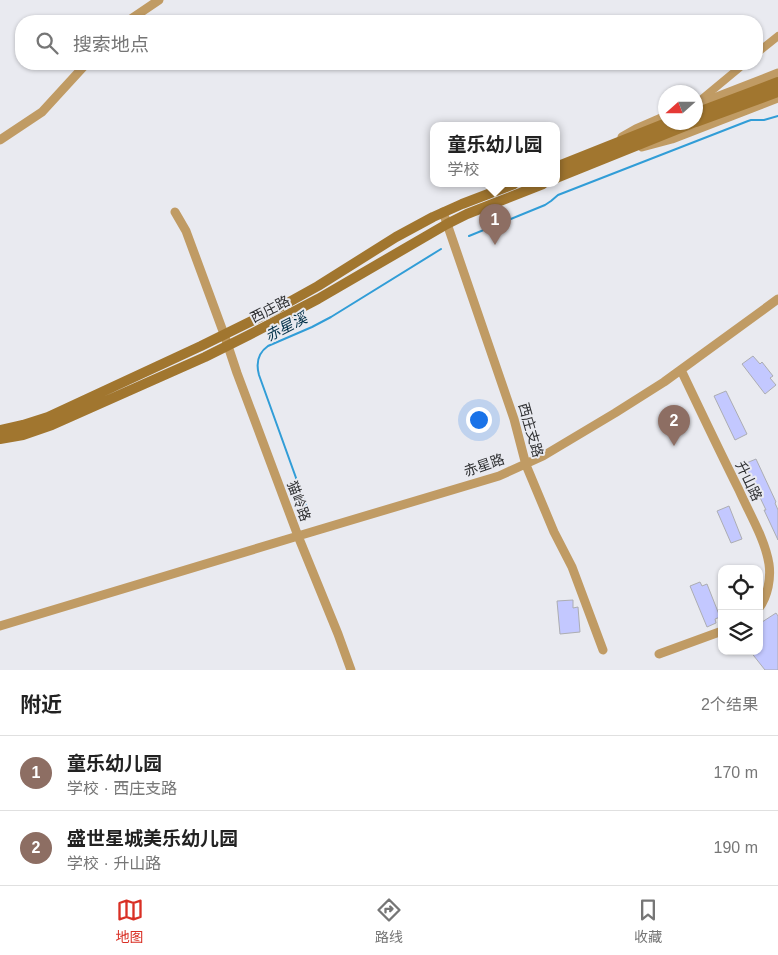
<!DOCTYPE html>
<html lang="zh">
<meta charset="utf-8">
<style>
:root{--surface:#fff;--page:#f6f6f6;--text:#222;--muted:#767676;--line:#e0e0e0;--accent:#d93025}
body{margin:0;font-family:Helvetica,"Noto Sans SC",sans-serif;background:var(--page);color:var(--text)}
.controls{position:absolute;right:15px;bottom:15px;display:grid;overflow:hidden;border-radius:10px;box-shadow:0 1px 4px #0004}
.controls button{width:45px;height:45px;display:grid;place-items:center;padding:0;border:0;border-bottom:1px solid var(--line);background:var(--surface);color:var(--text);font:25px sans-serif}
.compass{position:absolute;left:658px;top:85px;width:45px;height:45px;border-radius:50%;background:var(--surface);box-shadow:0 1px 4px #0004;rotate:249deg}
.you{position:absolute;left:478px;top:419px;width:18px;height:18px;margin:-12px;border:4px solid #fff;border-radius:50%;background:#1a73e8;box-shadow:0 0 0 8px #1a73e833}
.badge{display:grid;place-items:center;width:32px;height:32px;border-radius:50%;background:var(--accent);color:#fff;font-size:16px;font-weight:700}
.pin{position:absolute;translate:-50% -41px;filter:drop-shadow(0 1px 2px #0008)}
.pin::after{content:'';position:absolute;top:26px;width:18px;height:15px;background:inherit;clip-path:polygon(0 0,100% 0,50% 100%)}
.popup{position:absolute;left:430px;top:122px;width:130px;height:65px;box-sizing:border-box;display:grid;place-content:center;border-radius:10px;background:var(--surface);filter:drop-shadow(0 1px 4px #0005);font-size:16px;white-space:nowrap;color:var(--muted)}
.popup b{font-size:19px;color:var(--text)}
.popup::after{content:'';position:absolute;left:50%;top:100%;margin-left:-10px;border:10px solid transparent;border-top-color:var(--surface)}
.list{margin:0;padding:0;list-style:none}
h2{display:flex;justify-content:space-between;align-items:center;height:65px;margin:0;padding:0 20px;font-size:21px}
h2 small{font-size:16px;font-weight:400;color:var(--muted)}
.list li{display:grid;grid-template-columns:32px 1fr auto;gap:15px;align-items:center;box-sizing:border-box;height:75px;padding:0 20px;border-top:1px solid var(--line)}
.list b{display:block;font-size:19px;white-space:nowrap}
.list p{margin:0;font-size:16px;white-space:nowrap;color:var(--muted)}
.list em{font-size:16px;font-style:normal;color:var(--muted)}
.icon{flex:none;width:28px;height:28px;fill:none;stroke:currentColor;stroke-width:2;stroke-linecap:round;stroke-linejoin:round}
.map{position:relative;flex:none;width:778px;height:670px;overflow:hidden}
.search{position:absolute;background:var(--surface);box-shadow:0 1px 4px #0004;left:15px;right:15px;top:15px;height:55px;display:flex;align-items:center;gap:12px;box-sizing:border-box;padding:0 18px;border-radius:20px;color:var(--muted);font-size:19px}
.sheet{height:215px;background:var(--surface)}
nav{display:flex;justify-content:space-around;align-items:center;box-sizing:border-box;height:70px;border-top:1px solid var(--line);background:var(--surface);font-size:14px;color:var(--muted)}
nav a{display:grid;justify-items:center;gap:2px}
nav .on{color:var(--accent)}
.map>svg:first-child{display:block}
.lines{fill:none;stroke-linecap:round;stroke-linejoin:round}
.stream{stroke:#319dd7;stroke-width:2}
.building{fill:#c3c8ff;stroke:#acadb2}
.minor{stroke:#c09b64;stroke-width:8}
.tertiary{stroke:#c09b64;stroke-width:9}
.secondary{stroke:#a1762f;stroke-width:10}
.labels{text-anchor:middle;stroke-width:4;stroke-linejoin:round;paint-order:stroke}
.street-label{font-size:14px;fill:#303133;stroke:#e9eaf0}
.water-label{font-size:15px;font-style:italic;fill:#05334b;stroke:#e9eaf0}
</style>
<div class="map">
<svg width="778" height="670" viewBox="0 0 778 670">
<rect width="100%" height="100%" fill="#e9eaf0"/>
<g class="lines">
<path class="stream" d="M469,236L545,205L551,201L558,195L748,121L751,120H764L778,116
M309,514L259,375C256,364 258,353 268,346L312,327L331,317L441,249"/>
</g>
<path class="building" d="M753,356L760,364L762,362L773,376L770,378L776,385L765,394L742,364Z
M726,391L747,434L735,440L714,396Z
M756,459L776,502L775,503L778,510V540L764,510H766L744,464Z
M729,506L742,539L731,543L717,511Z
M700,582L702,586L707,584L720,617L715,619L716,623L707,627L690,586Z
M573,600V608L578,607L580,632L560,634L557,601Z
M776,613L778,616V670H765L750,651H759V624Z"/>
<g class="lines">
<path class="minor" d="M757,53L778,36
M697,103L744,64"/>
<path class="tertiary" d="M128,21L159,0
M696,105L778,73
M622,137L636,129L666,116
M0,140L42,112L86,64
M642,147L672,139L778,98
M443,212L514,419L526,465L554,532L572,567L603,650
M681,370C700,410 719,450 739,490C749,513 765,539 769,564C771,578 768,596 759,608
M0,626L298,536L237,373L224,334L186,231L175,212
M659,654L722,631
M351,670L338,634L298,536L499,476L543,456L615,413L664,382L778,299"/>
<path class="secondary" d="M696,113L778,82
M696,122L778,92
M556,167L669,122
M556,178L695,122
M0,430L23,425L48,417L201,346L282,306L318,286L396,237L433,217L462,204L514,184
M0,439L23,435L52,425L205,357L249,335L318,299L447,224L467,214L543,184"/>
</g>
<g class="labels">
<g class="street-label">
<text transform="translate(270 309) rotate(-27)" y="5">西庄路</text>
<text transform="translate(531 430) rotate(74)" y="5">西庄支路</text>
<text transform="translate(484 465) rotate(-19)" y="5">赤星路</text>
<text transform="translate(749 481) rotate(64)" y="5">升山路</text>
<text transform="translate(299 501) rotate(70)" y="5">猫岭路</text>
</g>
<g class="water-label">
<text transform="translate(286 327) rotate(-27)" y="5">赤星溪</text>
</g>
</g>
</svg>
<div class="controls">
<button><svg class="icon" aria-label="locate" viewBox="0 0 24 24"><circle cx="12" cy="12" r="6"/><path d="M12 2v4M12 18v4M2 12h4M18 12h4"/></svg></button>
<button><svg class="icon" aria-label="layers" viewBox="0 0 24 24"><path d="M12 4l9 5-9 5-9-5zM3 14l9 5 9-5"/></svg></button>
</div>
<svg class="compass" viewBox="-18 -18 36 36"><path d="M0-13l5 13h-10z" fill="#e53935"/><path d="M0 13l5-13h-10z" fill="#767676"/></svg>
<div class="you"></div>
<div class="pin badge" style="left:495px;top:245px;background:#8d6e63">1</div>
<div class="popup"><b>童乐幼儿园</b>学校</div>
<div class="pin badge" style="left:674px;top:446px;background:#8d6e63">2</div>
<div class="search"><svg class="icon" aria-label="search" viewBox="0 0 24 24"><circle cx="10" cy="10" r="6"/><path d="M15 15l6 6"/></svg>搜索地点</div>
</div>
<section class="sheet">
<h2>附近<small>2个结果</small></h2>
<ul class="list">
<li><span class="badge" style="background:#8d6e63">1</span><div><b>童乐幼儿园</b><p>学校 · 西庄支路</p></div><em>170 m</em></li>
<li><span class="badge" style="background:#8d6e63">2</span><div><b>盛世星城美乐幼儿园</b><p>学校 · 升山路</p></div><em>190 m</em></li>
</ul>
</section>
<nav>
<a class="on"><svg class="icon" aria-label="map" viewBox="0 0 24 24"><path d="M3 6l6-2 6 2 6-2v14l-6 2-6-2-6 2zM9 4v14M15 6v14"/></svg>地图</a>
<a><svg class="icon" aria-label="directions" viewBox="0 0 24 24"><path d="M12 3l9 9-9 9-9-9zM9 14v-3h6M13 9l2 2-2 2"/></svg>路线</a>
<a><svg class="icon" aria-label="saved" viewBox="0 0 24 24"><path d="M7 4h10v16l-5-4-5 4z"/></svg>收藏</a>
</nav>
